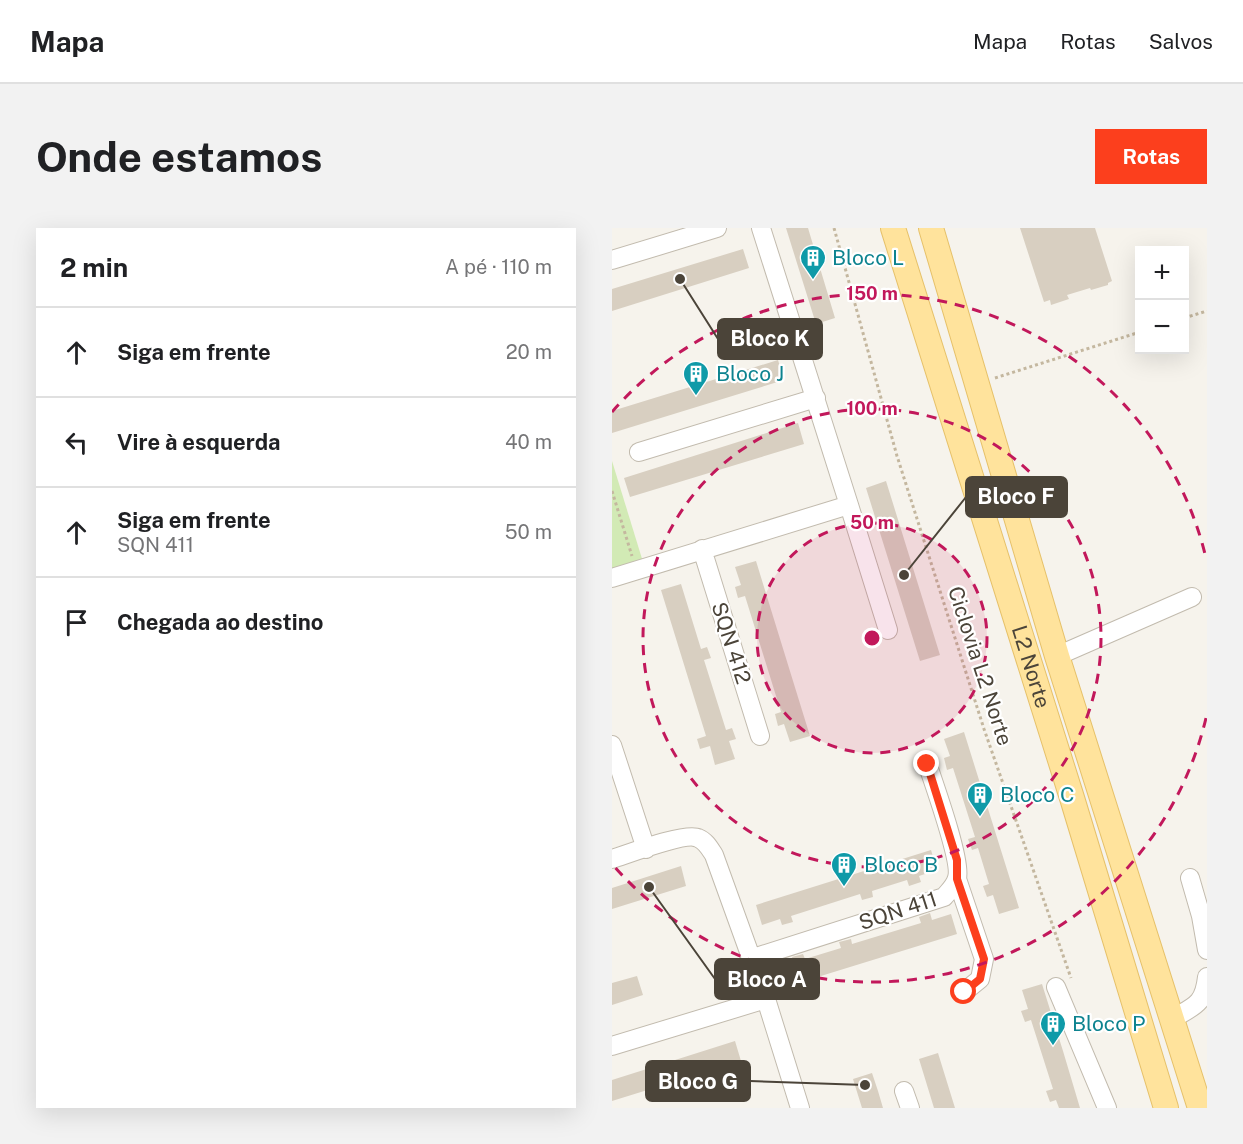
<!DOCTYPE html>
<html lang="pt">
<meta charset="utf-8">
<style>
:root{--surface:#fff;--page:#f2f2f2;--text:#202124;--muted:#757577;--line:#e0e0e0;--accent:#fc3f1d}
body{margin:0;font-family:"Public Sans",sans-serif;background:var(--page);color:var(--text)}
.controls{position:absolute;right:18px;top:18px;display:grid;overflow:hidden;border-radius:0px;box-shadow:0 6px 24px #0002}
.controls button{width:54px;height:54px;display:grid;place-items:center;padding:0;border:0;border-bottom:2px solid var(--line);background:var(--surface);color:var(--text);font:30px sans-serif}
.stop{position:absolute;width:18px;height:18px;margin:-14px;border:4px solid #fc3f1d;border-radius:50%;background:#fff}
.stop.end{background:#fc3f1d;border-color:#fff;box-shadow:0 2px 6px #0008}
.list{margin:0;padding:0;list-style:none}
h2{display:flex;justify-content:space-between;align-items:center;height:78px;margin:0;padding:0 24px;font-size:26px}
h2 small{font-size:20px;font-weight:400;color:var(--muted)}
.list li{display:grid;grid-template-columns:39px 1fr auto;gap:18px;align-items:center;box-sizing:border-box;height:90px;padding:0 24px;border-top:2px solid var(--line)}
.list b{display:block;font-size:22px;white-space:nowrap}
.list p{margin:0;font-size:20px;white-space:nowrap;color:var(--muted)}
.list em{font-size:20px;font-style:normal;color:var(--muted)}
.icon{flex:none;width:33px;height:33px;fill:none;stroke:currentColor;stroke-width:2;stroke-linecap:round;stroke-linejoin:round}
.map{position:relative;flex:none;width:595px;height:880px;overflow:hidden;border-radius:0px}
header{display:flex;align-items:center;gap:36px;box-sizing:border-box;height:84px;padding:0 30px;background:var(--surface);border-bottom:2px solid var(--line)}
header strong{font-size:28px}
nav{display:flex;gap:33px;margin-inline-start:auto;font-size:21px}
.intro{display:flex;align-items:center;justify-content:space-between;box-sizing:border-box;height:144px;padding:0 36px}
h1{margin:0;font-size:42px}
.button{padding:15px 27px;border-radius:0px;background:var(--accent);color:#fff;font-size:21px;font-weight:700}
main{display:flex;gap:36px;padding:0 36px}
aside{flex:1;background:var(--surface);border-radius:0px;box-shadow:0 6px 24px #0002}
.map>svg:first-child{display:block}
.green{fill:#d2eab5}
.building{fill:#d8cfc1}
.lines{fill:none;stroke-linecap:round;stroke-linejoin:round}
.minor-casing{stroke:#c2bbae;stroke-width:20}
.major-casing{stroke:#e6c16a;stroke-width:26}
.path{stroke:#c4b79f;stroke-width:3;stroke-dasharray:3 3;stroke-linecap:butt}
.minor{stroke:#fff;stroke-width:18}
.major{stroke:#ffe39c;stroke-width:24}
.route{stroke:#fc3f1d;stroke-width:8}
.ring{fill:none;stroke:#c2185b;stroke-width:3;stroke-dasharray:10 8}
.labels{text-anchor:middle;stroke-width:4.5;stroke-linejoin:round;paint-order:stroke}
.culture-label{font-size:21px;fill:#0d838f;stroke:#fff;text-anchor:start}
.street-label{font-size:21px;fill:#4b4439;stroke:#fff}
.centre{fill:#c2185b;stroke:#fff;stroke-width:3}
.ring-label{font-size:18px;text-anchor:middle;font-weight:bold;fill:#c2185b;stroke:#fff;stroke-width:4.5;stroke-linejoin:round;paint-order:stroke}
.leader{fill:none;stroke:#4b4439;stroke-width:2}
.callout-dot{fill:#4b4439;stroke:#fff;stroke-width:2}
.callout{fill:#4b4439;stroke:#4b4439;stroke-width:2}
.callout-label{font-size:22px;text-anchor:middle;font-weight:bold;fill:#fff}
</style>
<header>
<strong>Mapa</strong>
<nav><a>Mapa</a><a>Rotas</a><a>Salvos</a></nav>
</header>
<div class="intro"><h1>Onde estamos</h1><a class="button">Rotas</a></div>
<main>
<aside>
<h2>2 min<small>A pé · 110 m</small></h2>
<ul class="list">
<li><svg class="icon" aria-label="ahead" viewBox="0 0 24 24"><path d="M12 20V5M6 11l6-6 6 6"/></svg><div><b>Siga em frente</b></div><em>20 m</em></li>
<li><svg class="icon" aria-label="left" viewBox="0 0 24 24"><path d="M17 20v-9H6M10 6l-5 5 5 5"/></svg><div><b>Vire à esquerda</b></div><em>40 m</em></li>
<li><svg class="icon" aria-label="ahead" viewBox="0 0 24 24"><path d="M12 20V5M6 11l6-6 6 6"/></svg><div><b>Siga em frente</b><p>SQN 411</p></div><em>50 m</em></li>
<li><svg class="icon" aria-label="arrive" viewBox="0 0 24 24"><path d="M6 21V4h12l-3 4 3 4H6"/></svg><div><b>Chegada ao destino</b></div></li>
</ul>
</aside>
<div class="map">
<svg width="595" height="880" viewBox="0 0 595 880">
<rect width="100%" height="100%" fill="#f6f3ec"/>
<path class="green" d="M0,233L31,334L0,344Z"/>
<path class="building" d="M174,0H196L223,90L204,96Z
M408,0H483L500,53L496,55V57L479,62L478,60L455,67L457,71L439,77L438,72L432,74Z
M131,21L137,40L0,83V61Z
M166,132L172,152L0,205V183Z
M186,195L192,216L18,269L12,250Z
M274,253L328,427L308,433L254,260Z
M144,333L198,508L178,514L172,496L166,498L163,486L169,484L133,368L126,370L123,359L129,357L123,339Z
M69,356L89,421L95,419L99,430L92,432L114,502L120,500L124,511L117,513L123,531L103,537L98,518L88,521L85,511L94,508L49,362Z
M352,504L407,680L387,686L381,667L375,669L371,658L377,656L366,620L360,622L356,611L363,609L341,540L335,542L332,530L338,528L332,511Z
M319,622L325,642L307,648L309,654L297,658L295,652L260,663L261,669L250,672L248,666L179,688L181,694L170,697L168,691L150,697L144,677Z
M69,638L74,658L0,681V660Z
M318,685L320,692L339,686L345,706L170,760L163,740L182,735L180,729L191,726L193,731L229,720L227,714L239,711L240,716L309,695L307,689Z
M25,748L31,767L0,777V755Z
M430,756L451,823L468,880H447L444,872L438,874L434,863L441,861L419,792L413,794L409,783L416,781L410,762Z
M123,813L129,833L0,873V852Z
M326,825L343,880H322L307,831Z
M260,845L266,863L271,880H250L241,851Z"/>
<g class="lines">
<defs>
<path id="minor" d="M0,32L105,0
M27,224L204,170
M237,277L276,402
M90,321L148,508
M0,350L237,277L149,0
M445,428L580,369
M0,517L34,621
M0,631C16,626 74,604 86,610C94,613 98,621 102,627L154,771L188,880
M578,650L589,688L595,722
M345,651L372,731L368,751L352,764
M138,731L332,669C337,663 343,658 345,650C350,634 322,556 315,535
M444,759L495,880
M560,791C582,778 592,777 595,749
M0,818L154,771
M292,863L298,880"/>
<g id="major">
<path id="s1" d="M281,0L460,570L554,880"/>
<path d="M319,0L445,428L588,880"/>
</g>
</defs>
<use href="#minor" class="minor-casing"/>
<use href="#major" class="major-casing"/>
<path class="path" d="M222,0L285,228L372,501L459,750
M572,90L595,83
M383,150L528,104
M0,263L20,328"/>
<use href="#minor" class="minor"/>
<use href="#major" class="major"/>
</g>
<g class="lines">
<path class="route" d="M315,536L345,632V651L372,731L368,751L352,764"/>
</g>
<circle cx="260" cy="410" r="115" fill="#c2185b" fill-opacity=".12"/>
<g class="ring">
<circle cx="260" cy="410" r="115"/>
<circle cx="260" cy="410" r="229"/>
<path d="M594 490A344 344 0 0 1 0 636M0 184A344 344 0 0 1 594 330"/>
</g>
<defs>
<symbol id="building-pin" viewBox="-11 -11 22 30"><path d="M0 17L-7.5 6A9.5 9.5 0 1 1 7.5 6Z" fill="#0f9aa8" stroke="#fff"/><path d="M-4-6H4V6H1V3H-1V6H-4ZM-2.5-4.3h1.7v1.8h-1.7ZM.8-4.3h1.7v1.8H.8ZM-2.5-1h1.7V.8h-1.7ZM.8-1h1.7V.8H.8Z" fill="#fff"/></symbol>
</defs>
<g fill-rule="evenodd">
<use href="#building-pin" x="186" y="15" width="30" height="40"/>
<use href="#building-pin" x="69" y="131" width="30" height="40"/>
<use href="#building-pin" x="353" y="552" width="30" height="40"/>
<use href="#building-pin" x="217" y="622" width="30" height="40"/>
<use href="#building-pin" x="426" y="781" width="30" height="40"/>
</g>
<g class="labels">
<g class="culture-label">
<text x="220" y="37">Bloco L</text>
<text x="104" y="153">Bloco J</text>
<text x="388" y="574">Bloco C</text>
<text x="252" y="644">Bloco B</text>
<text x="460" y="803">Bloco P</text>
</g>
<g class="street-label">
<text transform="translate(119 415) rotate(72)" y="7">SQN 412</text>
<text transform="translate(368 438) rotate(72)" y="7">Ciclovia L2 Norte</text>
<text dy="7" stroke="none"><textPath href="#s1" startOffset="460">L2 Norte</textPath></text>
<text transform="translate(286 683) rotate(-18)" y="7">SQN 411</text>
</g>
</g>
<circle cx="260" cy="410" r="9" class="centre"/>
<g class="ring-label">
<text x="260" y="72">150 m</text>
<text x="260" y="187">100 m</text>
<text x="260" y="301">50 m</text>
</g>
<path class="leader" d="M68 51L106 111M292 347L354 269M37 659L103 751M253 857L138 853"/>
<g class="callout-dot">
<circle cx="68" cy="51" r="6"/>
<circle cx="292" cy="347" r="6"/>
<circle cx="37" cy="659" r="6"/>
<circle cx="253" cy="857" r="6"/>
</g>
<g class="callout">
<rect x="106" y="91" width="104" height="40" rx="6"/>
<rect x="354" y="249" width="101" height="40" rx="6"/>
<rect x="103" y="731" width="104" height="40" rx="6"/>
<rect x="34" y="833" width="104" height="40" rx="6"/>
</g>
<g class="callout-label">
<text x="158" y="118">Bloco K</text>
<text x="404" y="276">Bloco F</text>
<text x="155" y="759">Bloco A</text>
<text x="86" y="861">Bloco G</text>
</g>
</svg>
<div class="controls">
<button>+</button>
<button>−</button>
</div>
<div class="stop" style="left:352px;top:764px"></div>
<div class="stop end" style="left:315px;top:536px"></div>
</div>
</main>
